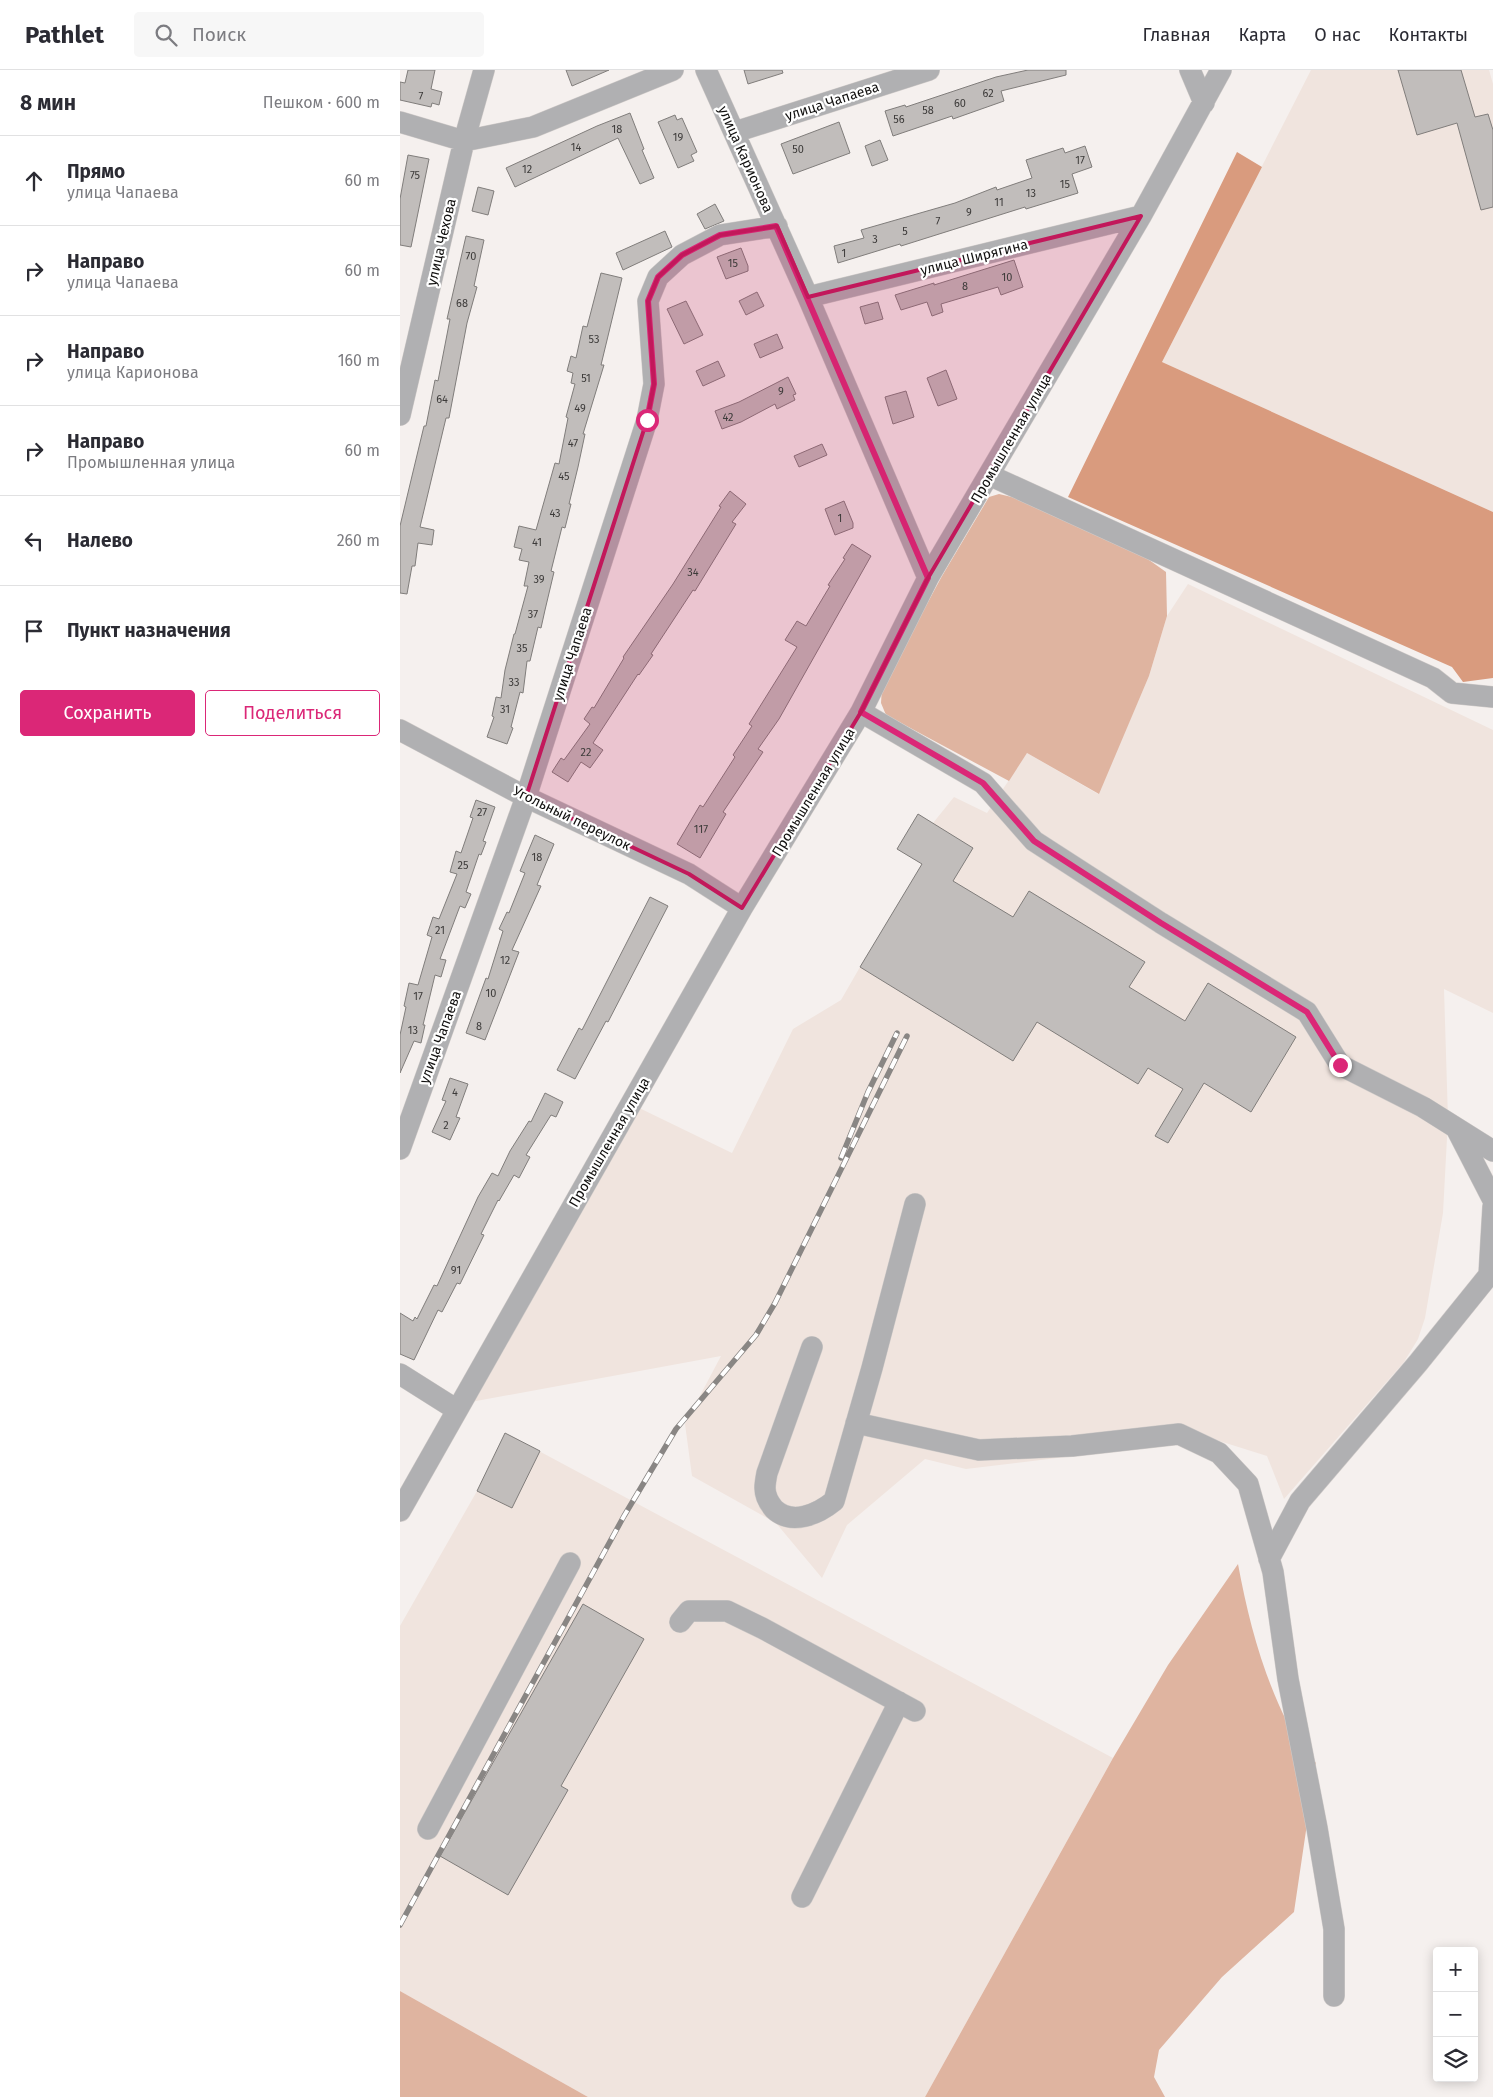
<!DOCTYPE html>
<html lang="ru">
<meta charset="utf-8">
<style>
:root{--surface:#fff;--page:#f7f7f7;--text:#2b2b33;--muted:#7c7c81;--line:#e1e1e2;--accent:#db2777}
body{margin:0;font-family:"Fira Sans",sans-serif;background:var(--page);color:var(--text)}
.controls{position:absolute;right:15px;bottom:15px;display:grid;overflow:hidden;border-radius:5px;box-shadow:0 2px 12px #0003}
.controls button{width:45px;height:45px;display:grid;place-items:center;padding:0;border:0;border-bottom:1px solid var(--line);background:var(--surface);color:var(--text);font:25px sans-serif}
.stop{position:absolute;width:15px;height:15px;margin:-11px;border:4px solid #db2777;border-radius:50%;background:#fff}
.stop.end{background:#db2777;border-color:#fff;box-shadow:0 1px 5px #0008}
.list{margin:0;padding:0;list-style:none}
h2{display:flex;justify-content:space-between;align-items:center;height:65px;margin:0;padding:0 20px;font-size:21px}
h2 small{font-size:16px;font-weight:400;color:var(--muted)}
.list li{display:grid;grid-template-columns:32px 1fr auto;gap:15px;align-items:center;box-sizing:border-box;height:90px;padding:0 20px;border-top:1px solid var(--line)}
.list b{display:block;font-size:19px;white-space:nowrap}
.list p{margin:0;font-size:16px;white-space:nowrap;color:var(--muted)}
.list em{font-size:16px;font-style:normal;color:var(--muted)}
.actions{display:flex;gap:10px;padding:15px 20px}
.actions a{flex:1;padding:11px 0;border:1px solid var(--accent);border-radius:5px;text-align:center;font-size:18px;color:var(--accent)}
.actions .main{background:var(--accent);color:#fff}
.icon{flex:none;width:28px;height:28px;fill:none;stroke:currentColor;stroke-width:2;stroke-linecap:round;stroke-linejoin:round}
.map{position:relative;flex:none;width:1093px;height:2027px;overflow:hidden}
header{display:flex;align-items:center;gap:30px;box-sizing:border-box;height:70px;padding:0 25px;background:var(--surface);border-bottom:1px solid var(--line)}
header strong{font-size:24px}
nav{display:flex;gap:28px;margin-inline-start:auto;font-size:18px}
.search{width:350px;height:45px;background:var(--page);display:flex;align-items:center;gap:12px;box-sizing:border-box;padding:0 18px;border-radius:5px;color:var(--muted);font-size:19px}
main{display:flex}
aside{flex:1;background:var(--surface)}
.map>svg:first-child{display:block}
.built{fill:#f0e4de}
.green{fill:#dfb4a0}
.forest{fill:#d99b7e}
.building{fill:#c1bdbb;stroke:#807d7b}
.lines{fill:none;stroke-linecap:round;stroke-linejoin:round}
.minor-casing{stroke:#d1ccca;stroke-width:22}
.minor{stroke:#b0b0b2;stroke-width:21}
.rail-casing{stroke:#898684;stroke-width:5.5}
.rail{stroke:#fff;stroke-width:4;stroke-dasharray:11;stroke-linecap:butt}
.route{stroke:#db2777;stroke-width:6}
.marked{fill:#c2185b;fill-opacity:0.2;stroke:#c2185b;stroke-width:4;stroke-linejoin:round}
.labels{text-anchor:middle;stroke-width:4.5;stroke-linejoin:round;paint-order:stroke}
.number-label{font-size:11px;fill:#3d3b3a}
.street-label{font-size:14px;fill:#11100f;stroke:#fff}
</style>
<header>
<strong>Pathlet</strong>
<div class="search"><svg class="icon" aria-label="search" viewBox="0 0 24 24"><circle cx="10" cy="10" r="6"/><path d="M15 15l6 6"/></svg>Поиск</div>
<nav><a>Главная</a><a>Карта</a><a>О нас</a><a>Контакты</a></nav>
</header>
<main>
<aside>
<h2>8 мин<small>Пешком · 600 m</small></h2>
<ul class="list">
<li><svg class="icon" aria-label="ahead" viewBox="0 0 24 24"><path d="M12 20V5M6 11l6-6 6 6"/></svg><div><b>Прямо</b><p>улица Чапаева</p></div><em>60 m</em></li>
<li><svg class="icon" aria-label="right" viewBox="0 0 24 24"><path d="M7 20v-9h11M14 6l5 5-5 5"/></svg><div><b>Направо</b><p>улица Чапаева</p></div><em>60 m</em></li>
<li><svg class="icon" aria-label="right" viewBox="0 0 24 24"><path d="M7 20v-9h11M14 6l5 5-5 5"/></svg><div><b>Направо</b><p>улица Карионова</p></div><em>160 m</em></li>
<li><svg class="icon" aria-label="right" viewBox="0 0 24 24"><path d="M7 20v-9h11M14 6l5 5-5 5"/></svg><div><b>Направо</b><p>Промышленная улица</p></div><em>60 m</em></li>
<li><svg class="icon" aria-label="left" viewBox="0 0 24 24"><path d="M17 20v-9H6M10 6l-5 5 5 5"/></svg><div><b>Налево</b></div><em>260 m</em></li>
<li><svg class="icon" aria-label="arrive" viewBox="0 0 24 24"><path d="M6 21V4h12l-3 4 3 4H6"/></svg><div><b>Пункт назначения</b></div></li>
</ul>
<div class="actions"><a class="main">Сохранить</a><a>Поделиться</a></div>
</aside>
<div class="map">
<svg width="1093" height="2027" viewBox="0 0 1093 2027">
<rect width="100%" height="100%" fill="#f5f0ee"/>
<path class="built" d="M911,0H1089L1093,14V442L762,292Z
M788,514L1093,660V943L1044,919L1048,1049L1043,1143L1025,1248L1018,1269L1004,1292L884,1429L867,1386L813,1369L566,1399L525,1389L447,1455L422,1508L376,1453L292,1406L285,1354L321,1286L60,1334L231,1034L332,1083L393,959L441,930L460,897L522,794L497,779L518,744L533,753L554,727L587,743L627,683L698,724L749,606L767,546Z
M105,1363L713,1688L525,2027H188L0,1921V1556L77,1421Z"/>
<path class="green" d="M599,424L616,428L721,470L766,502L767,546L749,606L699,724L627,683L609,711L486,645L481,633L482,617L542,506L589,427Z
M838,1494C848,1548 862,1602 887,1652C894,1666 906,1679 916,1693L894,1842L822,1907L759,1980L754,2007L765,2027H525L713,1688L768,1595Z
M0,1921L188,2027H0Z"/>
<path class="forest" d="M837,82L862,97L762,292L1093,442V608L1063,612L1052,597L668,427Z"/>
<path class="building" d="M8,0H35L31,19L42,22L39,35L32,33L31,37L0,30V12L5,13Z
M166,0H209L172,16Z
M344,0H382L383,3L348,14Z
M628,0H666V5L601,21L604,31L553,49L552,46L493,66L485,41L505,35L506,37L596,7Z
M998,0H1061L1075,47L1088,44L1093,60V137L1081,140L1057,53L1017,65Z
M230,43L244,79L242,80L254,108L240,114L218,68L115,117L106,98L197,56Z
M275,45L277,50L282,48L297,82L291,85L294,91L278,98L258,52Z
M439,52L450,83L393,104L381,74Z
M480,70L488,90L472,96L465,76Z
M685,76L692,97L672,104L678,123L626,139L625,137L501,176L500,174L438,193L434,176L464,168L461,160L555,133L596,117L597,120L632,108L626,90L663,78L665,83Z
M8,85L29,89L11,177L0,175V129Z
M78,117L94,121L88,145L72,141Z
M315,134L324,151L305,159L297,144Z
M265,161L272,177L223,200L216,183Z
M66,166L84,170L74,216L77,217L67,253L49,348H46L20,457L34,460L32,475L18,473L15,496H12L7,524L0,523V456L24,356H26L35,310L38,311L50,249H47Z
M341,178L348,196V201L326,209L317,187Z
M614,190L623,217L601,225L598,217L541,234L543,242L532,246L527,232L501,240L495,225L534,213V215Z
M201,203L222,208L201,295H204L183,364H185L178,397L169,434H171L165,458L162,457L151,501L154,502L145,540L141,558L138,557L130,591H127L123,623L120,622L111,657L113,658L107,674L87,667L94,647L92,646L96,627L101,628L105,600L114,564H115L128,516H124L129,492L119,490L122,479L114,477L119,456L136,460L155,393L159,394L168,348L166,347L175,314L171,313L173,303L167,301L171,286L176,288L183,256L187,257Z
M357,222L364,236L346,245L339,231Z
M286,231L303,265L284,274L267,239Z
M478,232L483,249L465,254L460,237Z
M377,264L383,278L360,288L354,274Z
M318,291L325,306L303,316L296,301Z
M546,300L557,329L538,336L527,308Z
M388,307L396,324L393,325L395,330L377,339L375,334L341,352L322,359L315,341L339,332Z
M506,321L514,347L493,354L485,327Z
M422,374L427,385L399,397L394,386Z
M330,421L346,434L332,452L336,454L295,521L293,520L251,584L253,585L239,605L238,604L193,673L203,680L190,698L181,692L168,712L152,702L161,688L164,690L190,654L184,649L192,637L194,638L224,588L223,587L273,514L321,437L319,436Z
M444,431L453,453V458L435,465L425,439Z
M452,474L471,486L379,649L358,679L363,682L323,742L326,744L300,788L277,774L300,735L303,737L335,687L333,685L352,656L349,654L397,577L385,570L397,551L406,556L430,516L428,515L445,489L443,488Z
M76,730L95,737L83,771L86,772L81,785L79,784L66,822L71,824L65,838L60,836L40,889L46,890L41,907L35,905L23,955H25L21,973L14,971L0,1003V965L6,937L4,936L9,913L18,915L32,867L27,865L33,847L39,849L57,804L50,802L56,781L61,783L73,748L70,747Z
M518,744L573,778L553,811L613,847L629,821L745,892L729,917L785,951L808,913L896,967L851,1042L804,1013L768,1073L755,1066L783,1019L748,998L738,1014L637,952L613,991L460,897L522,794L497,779Z
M135,765L154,774L137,815L141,816L112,880L119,882L85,970L66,963L86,908L88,909L103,861L99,859L107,842L109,843L125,803L120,801Z
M250,827L268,836L208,952L206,951L175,1009L157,1000L179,958L182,960Z
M50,1008L68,1014L56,1047L60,1048L50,1070L32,1062L46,1031L42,1030Z
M145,1023L163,1032L156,1047L151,1045L126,1085L130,1087L119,1108L114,1105L99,1131L98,1130L81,1164L84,1165L60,1214L57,1213L42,1242L38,1240L14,1290L0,1284V1243L13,1251L15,1247L17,1249L34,1215L37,1216L78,1127L92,1103L98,1106L110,1081L129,1051L131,1052Z
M105,1363L140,1381L112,1438L77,1421Z
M183,1534L244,1569L161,1716L168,1720L108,1825L40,1786Z"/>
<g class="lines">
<defs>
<path id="minor" d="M306,0L408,227L528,508
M790,0L804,33
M0,52L64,71L133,57L273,0
M335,62L529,0
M408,227L741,146
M0,345L64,71L84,0
M589,405L1033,608L1052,623L1093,627
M461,642L583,713L634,771L761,853L907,942L940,995L1023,1037L1093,1081
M0,660L126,727L289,804L342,838
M1056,1058L1093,1130
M0,1079L126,727L247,350L254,314L248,231L258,207L282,185L320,165L377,156
M412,1277L367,1403C366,1408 365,1413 365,1418C365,1426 369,1433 374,1439C392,1456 418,1444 434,1431L472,1298L515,1134
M0,1304L57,1340
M456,1353L579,1380L672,1376L779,1364L819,1383L848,1414L873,1502L888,1609L917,1758L934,1859V1926
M0,1441L342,838L461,642L528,508L741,146L821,0
M869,1489L900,1431L1018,1293L1089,1205L1093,1137
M280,1552L289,1541H327L362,1558L515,1641
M28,1759L170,1493
M402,1827L499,1632"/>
</defs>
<use href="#minor" class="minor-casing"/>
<use href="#minor" class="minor"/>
<defs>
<path id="rail" d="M441,1088L468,1022L497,963
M0,1855L224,1446L276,1359L356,1265L375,1233L507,966"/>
</defs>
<use href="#rail" class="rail-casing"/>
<use href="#rail" class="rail"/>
</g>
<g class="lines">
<path class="route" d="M247,350L254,314L248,231L258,207L282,185L320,165L376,156L528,508L461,642L583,713L634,771L761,853L907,942L940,995"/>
</g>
<path class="marked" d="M741,146L528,508L461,642L342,838L289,804L126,727L247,350L254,314L248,231L258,207L282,185L320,165L377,156L408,227Z"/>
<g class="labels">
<g class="number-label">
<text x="588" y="27">62</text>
<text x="21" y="30">7</text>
<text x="560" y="37">60</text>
<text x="528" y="44">58</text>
<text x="499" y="53">56</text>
<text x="217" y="63">18</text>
<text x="278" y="71">19</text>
<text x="176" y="81">14</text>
<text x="398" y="83">50</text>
<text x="680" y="94">17</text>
<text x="127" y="103">12</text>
<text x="15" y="109">75</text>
<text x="665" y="118">15</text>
<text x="631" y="127">13</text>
<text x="599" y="136">11</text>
<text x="569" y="146">9</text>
<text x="538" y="155">7</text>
<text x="505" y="165">5</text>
<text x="475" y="173">3</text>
<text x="444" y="187">1</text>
<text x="71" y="190">70</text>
<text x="333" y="197">15</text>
<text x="607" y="211">10</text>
<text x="565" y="220">8</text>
<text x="62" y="237">68</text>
<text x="194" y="273">53</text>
<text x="186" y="312">51</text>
<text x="381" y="325">9</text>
<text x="42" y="333">64</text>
<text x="180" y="342">49</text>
<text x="328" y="351">42</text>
<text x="173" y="377">47</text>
<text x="164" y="410">45</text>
<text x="155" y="447">43</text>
<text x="440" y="452">1</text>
<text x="137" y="476">41</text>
<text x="293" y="506">34</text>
<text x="139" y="513">39</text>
<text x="133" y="548">37</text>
<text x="122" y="582">35</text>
<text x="114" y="616">33</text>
<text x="105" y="643">31</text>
<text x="186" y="686">22</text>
<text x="82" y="746">27</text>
<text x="301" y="763">117</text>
<text x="137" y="791">18</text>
<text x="63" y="799">25</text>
<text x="40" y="864">21</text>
<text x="105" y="894">12</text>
<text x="91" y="927">10</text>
<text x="18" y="930">17</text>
<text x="79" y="960">8</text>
<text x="13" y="964">13</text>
<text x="55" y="1026">4</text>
<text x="46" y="1059">2</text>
<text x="56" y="1204">91</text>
</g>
<g class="street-label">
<text transform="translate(432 31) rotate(-18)" y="5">улица Чапаева</text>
<text transform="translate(346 89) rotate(66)" y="5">улица Карионова</text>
<text transform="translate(41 172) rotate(-77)" y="5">улица Чехова</text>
<text transform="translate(574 187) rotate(-14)" y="5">улица Ширягина</text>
<text transform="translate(611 368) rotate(-60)" y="5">Промышленная улица</text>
<text transform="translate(172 584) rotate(-72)" y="5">улица Чапаева</text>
<text transform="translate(413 722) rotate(-59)" y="5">Промышленная улица</text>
<text transform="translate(172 748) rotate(26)" y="5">Угольный переулок</text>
<text transform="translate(40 967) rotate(-70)" y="5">улица Чапаева</text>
<text transform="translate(209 1072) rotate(-60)" y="5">Промышленная улица</text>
</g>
</g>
</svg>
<div class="controls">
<button>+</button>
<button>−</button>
<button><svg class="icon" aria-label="layers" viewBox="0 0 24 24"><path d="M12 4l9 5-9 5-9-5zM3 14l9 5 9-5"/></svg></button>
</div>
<div class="stop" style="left:247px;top:350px"></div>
<div class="stop end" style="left:940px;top:995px"></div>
</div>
</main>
